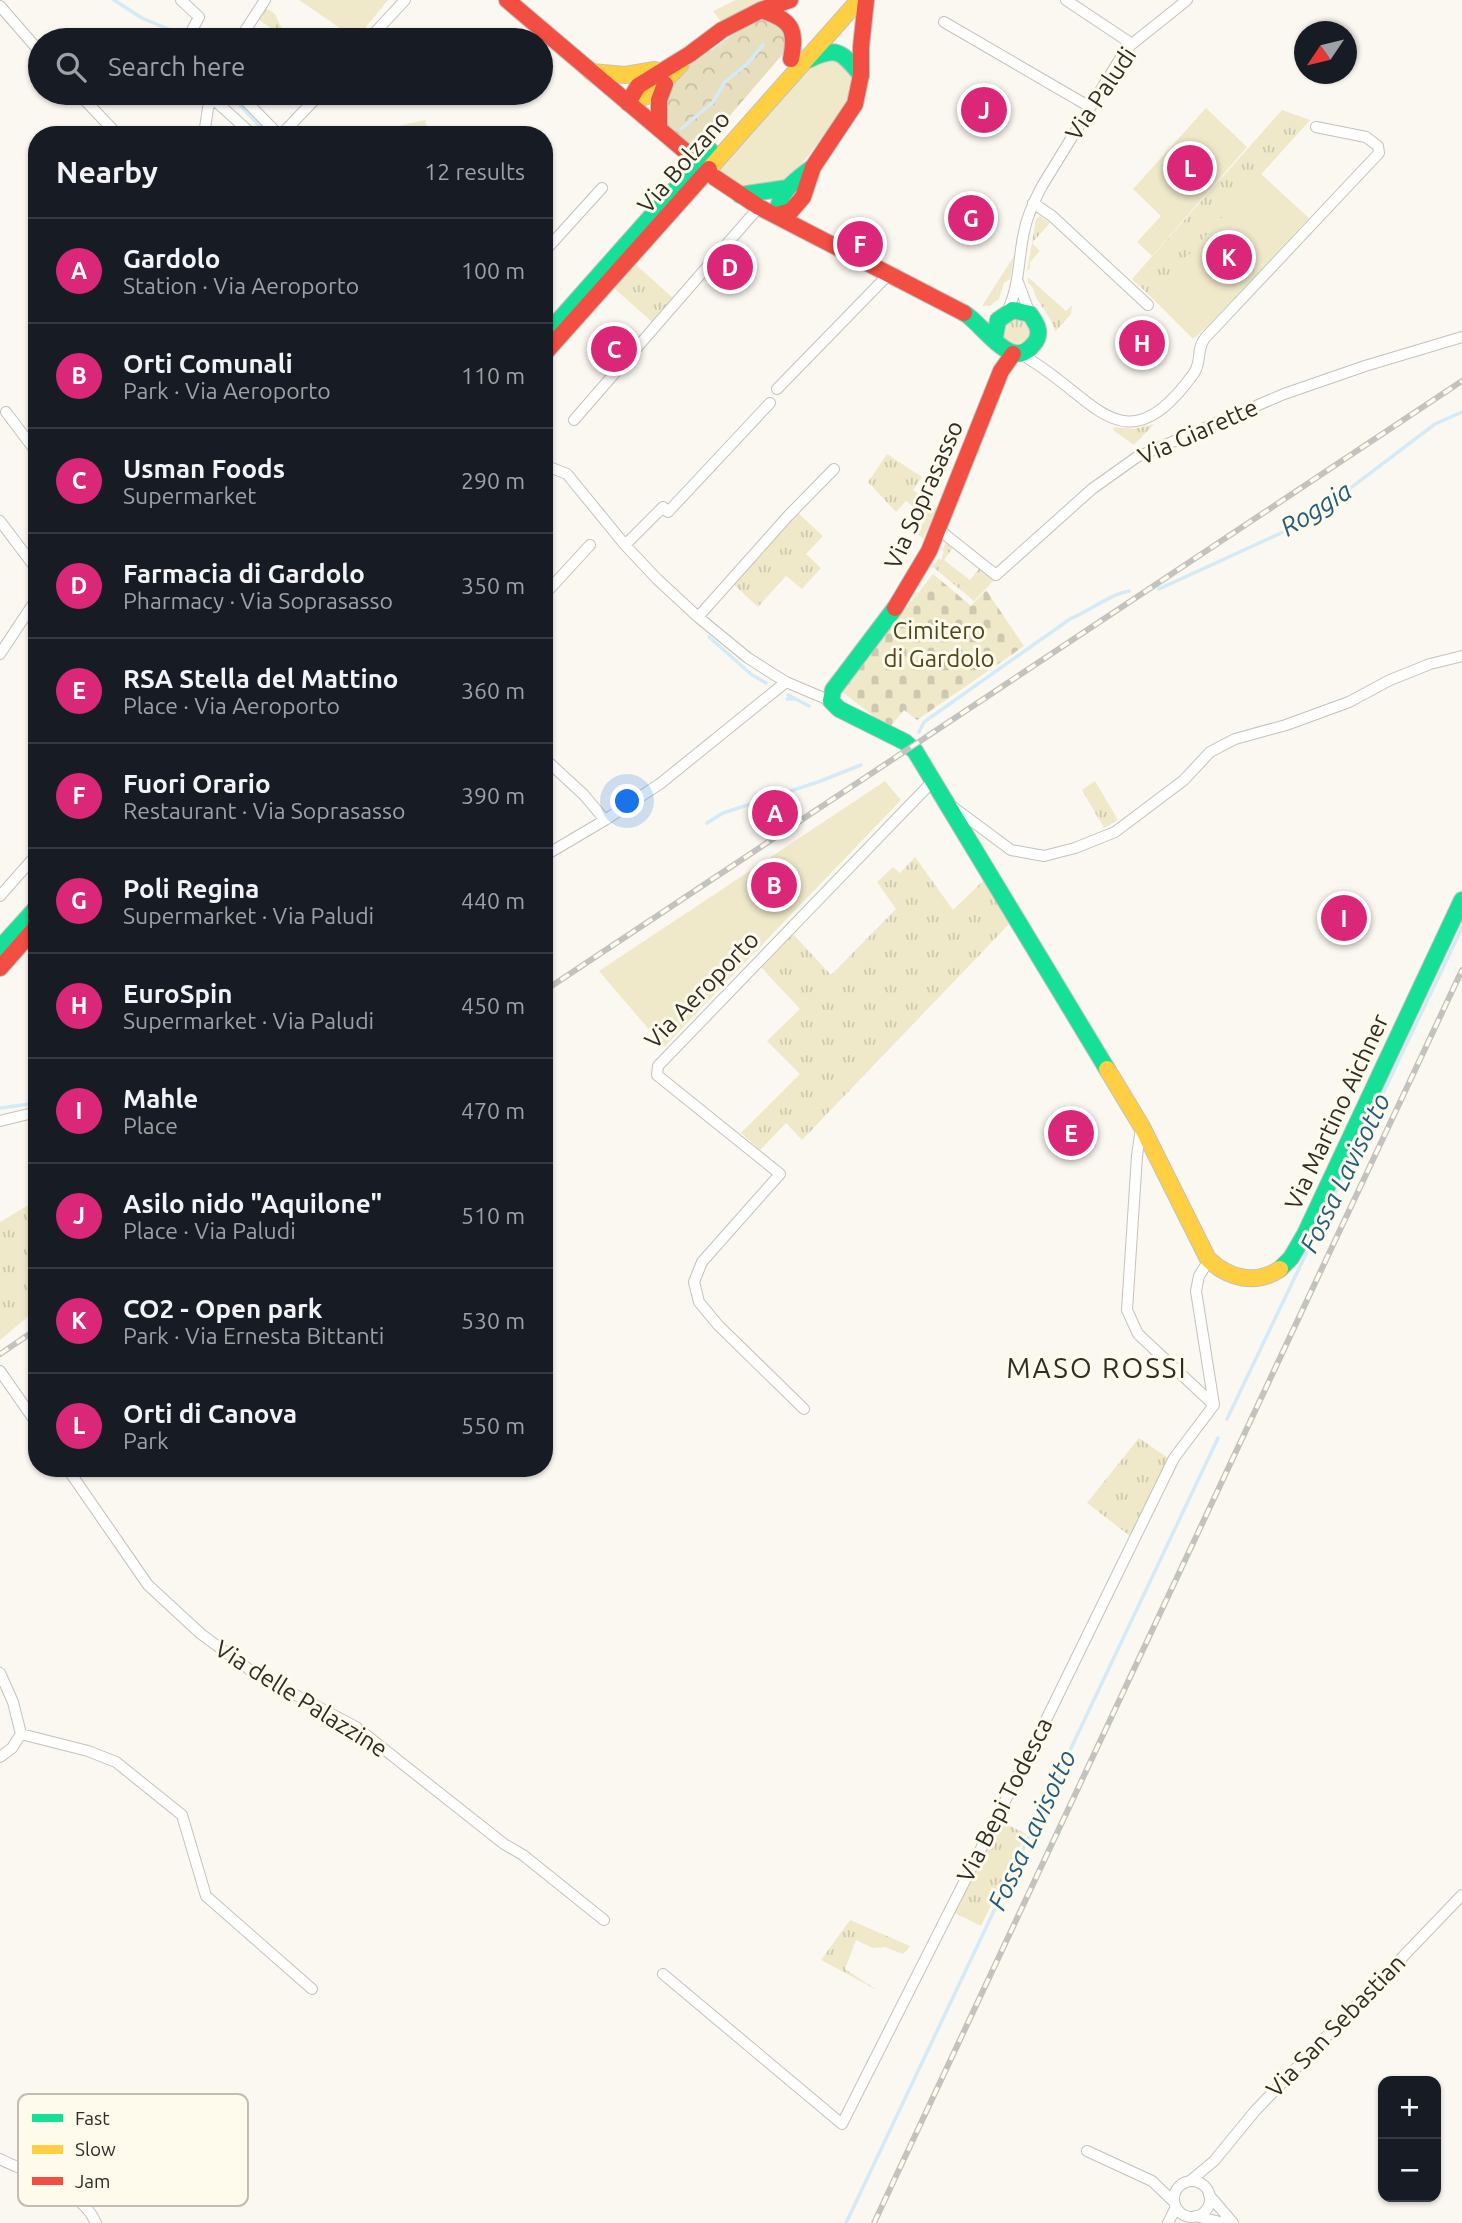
<!DOCTYPE html>
<meta charset="utf-8">
<style>
:root{--surface:#171b24;--page:#242831;--text:#f1f3f6;--muted:#9ea1a6;--line:#363941;--accent:#db2777}
body{margin:0;font-family:Ubuntu,sans-serif;background:var(--page);color:var(--text)}
.controls{position:absolute;right:21px;bottom:21px;display:grid;overflow:hidden;border-radius:14px;box-shadow:0 2px 5px #0004}
.controls button{width:63px;height:63px;display:grid;place-items:center;padding:0;border:0;border-bottom:2px solid var(--line);background:var(--surface);color:var(--text);font:35px sans-serif}
.compass{position:absolute;left:1294px;top:21px;width:63px;height:63px;border-radius:50%;background:var(--surface);box-shadow:0 2px 5px #0004;rotate:235deg}
.you{position:absolute;left:628px;top:802px;width:24px;height:24px;margin:-18px;border:5px solid #fff;border-radius:50%;background:#1a73e8;box-shadow:0 0 0 10px #1a73e833}
.badge{display:grid;place-items:center;width:46px;height:46px;border-radius:50%;background:var(--accent);color:#fff;font-size:23px;font-weight:700}
.pin{position:absolute;translate:-50% -50%;border:4px solid #fff;box-shadow:0 2px 7px #0006}
.list{margin:0;padding:0;list-style:none}
h2{display:flex;justify-content:space-between;align-items:center;height:91px;margin:0;padding:0 28px;font-size:30px}
h2 small{font-size:23px;font-weight:400;color:var(--muted)}
.list li{display:grid;grid-template-columns:46px 1fr auto;gap:21px;align-items:center;box-sizing:border-box;height:105px;padding:0 28px;border-top:2px solid var(--line)}
.list b{display:block;font-size:26px;white-space:nowrap}
.list p{margin:0;font-size:23px;white-space:nowrap;color:var(--muted)}
.list em{font-size:23px;font-style:normal;color:var(--muted)}
.icon{flex:none;width:38px;height:38px;fill:none;stroke:currentColor;stroke-width:2;stroke-linecap:round;stroke-linejoin:round}
.map{position:relative;flex:none;width:1462px;height:2223px;overflow:hidden}
.search{position:absolute;background:var(--surface);box-shadow:0 2px 5px #0004;left:28px;top:28px;width:525px;height:77px;display:flex;align-items:center;gap:18px;box-sizing:border-box;padding:0 24px;border-radius:38px;color:var(--muted);font-size:26px}
.panel{position:absolute;background:var(--surface);box-shadow:0 2px 5px #0004;left:28px;top:126px;width:525px;height:1351px;border-radius:28px}
.map>svg:first-child{display:block}
.grass{fill:url(#grass-tufts)}
.forest{fill:url(#forest-crowns)}
.cemetery{fill:url(#cemetery-stones)}
.green{fill:#efe9ca}
.lines{fill:none;stroke-linecap:round;stroke-linejoin:round}
.stream{stroke:#d5eaf7;stroke-width:3.5}
.street-casing{stroke:#c3c2bc;stroke-width:12}
.fast-casing{stroke:#c3c2bc;stroke-width:18}
.slow-casing{stroke:#c3c2bc;stroke-width:18}
.jam-casing{stroke:#c3c2bc;stroke-width:18}
.street{stroke:#fefefd;stroke-width:10}
.fast{stroke:#16e098;stroke-width:16}
.slow{stroke:#ffcf43;stroke-width:16}
.jam{stroke:#f24e42;stroke-width:16}
.rail-casing{stroke:#c2c2bf;stroke-width:6}
.rail{stroke:#fefbec;stroke-width:3.5;stroke-dasharray:10;stroke-linecap:butt}
.labels{text-anchor:middle;stroke-width:6;stroke-linejoin:round;paint-order:stroke}
.street-label{font-size:24px;fill:#2e2d27;stroke:#fefbec}
.park-label{font-size:24px;fill:#4f461b;stroke:#fefbec}
.water-label{font-size:26px;font-style:italic;fill:#225d80;stroke:#fefbec}
.quarter-label{font-size:28px;letter-spacing:2px;fill:#2e2d27;stroke:#fefbec}
.key{fill:#fefbec;stroke:#c0bdb1;stroke-width:2}
.key-label{font-size:19px;fill:#2e2d27}
</style>
<div class="map">
<svg width="1462" height="2223" viewBox="0 0 1462 2223">
<defs>
<pattern id="grass-tufts" width="24" height="20" patternUnits="userSpaceOnUse" patternTransform="scale(1.75)"><rect width="24" height="20" fill="#efe9ca"/><path d="M3 7l-1-3M5 7V3M7 7l1-3M15 17l-1-3M17 17v-4M19 17l1-3" fill="none" stroke="#cdc8ae"/></pattern>
<pattern id="forest-crowns" width="20" height="18" patternUnits="userSpaceOnUse" patternTransform="scale(1.75)"><rect width="20" height="18" fill="#e6debc"/><path d="M2 6a3 3 0 1 1 6 0M12 15a3 3 0 1 1 6 0" fill="none" stroke="#c6bfa2"/></pattern>
<pattern id="cemetery-stones" width="16" height="16" patternUnits="userSpaceOnUse" patternTransform="scale(1.75)"><rect width="16" height="16" fill="#efe9ca"/><path d="M2 7V4a2 2 0 0 1 4 0v3zM10 15v-3a2 2 0 0 1 4 0v3z" fill="#cdc8ae"/></pattern>
</defs>
<rect width="100%" height="100%" fill="#faf8f0"/>
<path class="grass" d="M266,8L275,14L287,40L258,19Z
M1282,110L1310,120L1151,297L1132,279Z
M1040,216L1050,223L1032,243L1040,251L1030,262V268L1027,271L1036,219Z
M1014,256L1010,279L1004,283L999,299L989,306H982Z
M635,264L673,298L652,322L614,288Z
M1028,277L1066,311L1072,305L1071,314L1055,332C1052,318 1044,311 1037,299C1033,291 1035,288 1028,283Z
M1002 332a14 14 0 1 1 28 0a14 14 0 1 1-28 0Z
M1154,424L1134,445L1113,430L1114,427L1134,429Z
M887,454L922,477L913,490L937,509L923,539L916,532L927,518L906,501L896,512L868,482Z
M797,512L823,536L806,554L821,568L802,589L786,576L758,607L732,583Z
M947,541L954,546L944,560L970,580L981,566L996,578L974,601L933,567L938,559L941,560L944,552L942,550Z
M1095,781L1118,820L1104,828L1082,790Z
M915,857L953,910L984,880L1011,922L802,1140L786,1123L760,1150L741,1133L800,1074L767,1041L800,1009L760,966L793,934L831,975L896,909L877,882L893,867L900,873Z
M37,1200V1309L0,1340V1222Z
M1139,1438L1168,1458L1130,1536L1087,1503Z
M998,1820L1026,1834L981,1926L953,1912Z
M850,1920L910,1946L903,1954L885,1947L873,1948L856,1940L845,1969L877,1990L821,1960Z"/>
<path class="forest" d="M768,18C785,28 786,29 787,49L697,154L664,127L663,102L670,83L683,70L750,23Z"/>
<path class="cemetery" d="M933,574L971,606L986,590L1024,646L917,720L904,710L889,728L841,691Z"/>
<path class="green" d="M299,0H388L356,39Z
M736,0H767L722,23L713,11Z
M836,58L848,65L854,80L851,99L786,185L743,190L715,171L805,67L823,59Z
M1206,108L1247,147L1152,256L1137,242L1161,216L1133,189Z
M425,120L429,135H387L386,129Z
M1261,174L1309,218L1207,327L1193,339L1151,297Z
M885,781L901,800L664,1047L599,971Z"/>
<g class="lines">
<path class="stream" d="M114,0L142,18L168,29L182,40
M229,93L265,132
M681,129L713,102L725,82L747,64L763,45
M1159,589L1307,521L1435,424L1462,412
M709,637L752,675L766,683
M788,695L809,706
M787,699H795
M919,732L924,722L1070,619C1090,611 1108,595 1129,591
M707,823L723,813L818,782L861,765
M0,1108L37,1103
M1227,1419L1462,928
M846,2223L1218,1438"/>
<defs>
<path id="street" d="M181,0L199,17L188,38L190,40
M1066,0L1132,44
M0,6L40,52
M944,22L1090,107
M239,40L265,0
M368,40L405,0
M78,93L118,135
M238,93L279,135
M212,98L253,135
M204,135L208,108L214,94
M281,135L321,93
M1033,203L1052,216L1148,305
M544,252L602,188
M1018,282L1030,314
M1007,312C1020,285 1018,259 1024,232C1027,216 1034,201 1042,186L1123,54L1132,44L1187,0
M1020,354C1093,392 1122,474 1194,373C1202,362 1196,349 1205,338L1379,153L1378,146L1366,137L1316,127
M777,389L889,274
M6,412L37,453
M574,420L759,207
M544,465L567,474L625,545L657,579L698,617L748,658L773,674L786,682L831,701
M0,521L37,570
M938,529L996,575L1092,489L1137,457L1284,394L1365,366L1462,337
M625,545L663,507L668,512L770,403
M544,595L590,545
M698,617L788,516L834,469
M0,654L37,598
M544,758L584,795L605,820
M949,804L1011,850L1044,856L1075,848L1115,832L1184,780L1210,752L1235,739L1286,725L1349,702L1390,680L1430,664L1462,656
M544,856L605,820L661,783L786,682
M0,896L37,854
M0,1121L37,1112
M1141,1128L1137,1156L1127,1310L1138,1334L1214,1405
M0,1371L37,1424
M804,1409L718,1325L699,1302L694,1282L702,1262L780,1174L657,1075L658,1066L933,781
M67,1468L148,1585L201,1634L254,1673L356,1727L504,1844L523,1855L604,1920
M0,1673L13,1702L21,1734L12,1748L0,1757
M21,1734L88,1751L116,1762L182,1815L206,1896L312,1989
M663,1974L842,2124L1045,1722L1174,1458L1214,1405L1196,1291L1199,1276L1209,1260
M1087,2151L1152,2181L1174,2202
M0,2159C30,2174 83,2191 96,2223
M1190,2181L1214,2161L1255,2111L1462,1895
M1174 2199a18 18 0 1 1 36 0a18 18 0 1 1-36 0Z
M1209,2195L1233,2223
M1196,2216L1224,2223
M1168,2223L1176,2207"/>
<path id="fast" d="M808,60C837,46 841,51 861,75
M740,195L787,188
M777,215C778,191 796,180 813,167
M964,313C982,323 1009,369 1030,348C1031,347 1037,341 1037,339C1041,329 1035,322 1030,314L1013,310L998,320L995,337
M544,337L710,150
M895,608L833,690L831,701L839,709L905,742L915,751L1107,1069
M0,948L37,907
M1280,1269L1291,1258L1305,1234L1462,900"/>
<path id="slow" d="M591,72L625,75L655,70
M628,103L652,94L681,64
M709,169L859,0
M1107,1069L1142,1127L1208,1259C1229,1279 1256,1285 1280,1269"/>
<path id="jam" d="M507,0L691,156
M761,10C791,20 797,28 791,59
M628,103L638,86L690,54L722,30L761,10L790,0
M659,129V100L665,84
M714,177L759,207L964,313
M777,215L791,211L803,197L813,167L855,104L861,75V47L866,0
M544,354L709,169
M895,608L929,551L1001,371L1013,354
M0,968L37,926"/>
</defs>
<use href="#street" class="street-casing"/>
<use href="#fast" class="fast-casing"/>
<use href="#slow" class="slow-casing"/>
<use href="#jam" class="jam-casing"/>
<use href="#street" class="street"/>
<use href="#fast" class="fast"/>
<use href="#slow" class="slow"/>
<use href="#jam" class="jam"/>
<defs>
<path id="rail" d="M544,991L1462,381
M0,1354L37,1329
M874,2223L1462,970"/>
</defs>
<use href="#rail" class="rail-casing"/>
<use href="#rail" class="rail"/>
</g>
<g class="labels">
<g class="street-label">
<text transform="translate(1101 94) rotate(-56)" y="8">Via Paludi</text>
<text transform="translate(684 162) rotate(-49)" y="8">Via Bolzano</text>
<text transform="translate(1198 432) rotate(-24)" y="8">Via Giarette</text>
<text transform="translate(924 495) rotate(-66)" y="8">Via Soprasasso</text>
<text transform="translate(702 990) rotate(-46)" y="8">Via Aeroporto</text>
<text transform="translate(1337 1112) rotate(-65)" y="8">Via Martino Aichner</text>
<text transform="translate(301 1699) rotate(32)" y="8">Via delle Palazzine</text>
<text transform="translate(1005 1800) rotate(-63)" y="8">Via Bepi Todesca</text>
<text transform="translate(1336 2026) rotate(-46)" y="8">Via San Sebastian</text>
</g>
<g class="park-label">
<text x="939" y="639">Cimitero<tspan x="939" dy="28">di Gardolo</tspan></text>
</g>
<g class="water-label">
<text transform="translate(1316 509) rotate(-32)" y="9">Roggia</text>
<text transform="translate(1345 1173) rotate(-64)" y="9">Fossa Lavisotto</text>
<text transform="translate(1032 1830) rotate(-65)" y="9">Fossa Lavisotto</text>
</g>
<g class="quarter-label">
<text x="1097" y="1378">MASO ROSSI</text>
</g>
</g>
<rect x="18" y="2094" width="230" height="112" rx="10" class="key"/>
<rect x="32" y="2114" width="31" height="8" fill="#16e098"/>
<rect x="32" y="2145" width="31" height="9" fill="#ffcf43"/>
<rect x="32" y="2177" width="31" height="8" fill="#f24e42"/>
<g class="key-label">
<text x="75" y="2125">Fast</text>
<text x="75" y="2156">Slow</text>
<text x="75" y="2188">Jam</text>
</g>
</svg>
<div class="controls">
<button>+</button>
<button>−</button>
</div>
<svg class="compass" viewBox="-18 -18 36 36"><path d="M0-13l5 13h-10z" fill="#e53935"/><path d="M0 13l5-13h-10z" fill="#9ea1a6"/></svg>
<div class="you"></div>
<div class="pin badge" style="left:775px;top:813px">A</div>
<div class="pin badge" style="left:774px;top:885px">B</div>
<div class="pin badge" style="left:614px;top:349px">C</div>
<div class="pin badge" style="left:730px;top:267px">D</div>
<div class="pin badge" style="left:1071px;top:1133px">E</div>
<div class="pin badge" style="left:860px;top:244px">F</div>
<div class="pin badge" style="left:971px;top:218px">G</div>
<div class="pin badge" style="left:1142px;top:343px">H</div>
<div class="pin badge" style="left:1344px;top:918px">I</div>
<div class="pin badge" style="left:984px;top:110px">J</div>
<div class="pin badge" style="left:1229px;top:257px">K</div>
<div class="pin badge" style="left:1190px;top:168px">L</div>
<div class="search"><svg class="icon" aria-label="search" viewBox="0 0 24 24"><circle cx="10" cy="10" r="6"/><path d="M15 15l6 6"/></svg>Search here</div>
<section class="panel">
<h2>Nearby<small>12 results</small></h2>
<ul class="list">
<li><span class="badge">A</span><div><b>Gardolo</b><p>Station · Via Aeroporto</p></div><em>100 m</em></li>
<li><span class="badge">B</span><div><b>Orti Comunali</b><p>Park · Via Aeroporto</p></div><em>110 m</em></li>
<li><span class="badge">C</span><div><b>Usman Foods</b><p>Supermarket</p></div><em>290 m</em></li>
<li><span class="badge">D</span><div><b>Farmacia di Gardolo</b><p>Pharmacy · Via Soprasasso</p></div><em>350 m</em></li>
<li><span class="badge">E</span><div><b>RSA Stella del Mattino</b><p>Place · Via Aeroporto</p></div><em>360 m</em></li>
<li><span class="badge">F</span><div><b>Fuori Orario</b><p>Restaurant · Via Soprasasso</p></div><em>390 m</em></li>
<li><span class="badge">G</span><div><b>Poli Regina</b><p>Supermarket · Via Paludi</p></div><em>440 m</em></li>
<li><span class="badge">H</span><div><b>EuroSpin</b><p>Supermarket · Via Paludi</p></div><em>450 m</em></li>
<li><span class="badge">I</span><div><b>Mahle</b><p>Place</p></div><em>470 m</em></li>
<li><span class="badge">J</span><div><b>Asilo nido &quot;Aquilone&quot;</b><p>Place · Via Paludi</p></div><em>510 m</em></li>
<li><span class="badge">K</span><div><b>CO2 - Open park</b><p>Park · Via Ernesta Bittanti</p></div><em>530 m</em></li>
<li><span class="badge">L</span><div><b>Orti di Canova</b><p>Park</p></div><em>550 m</em></li>
</ul>
</section>
</div>
